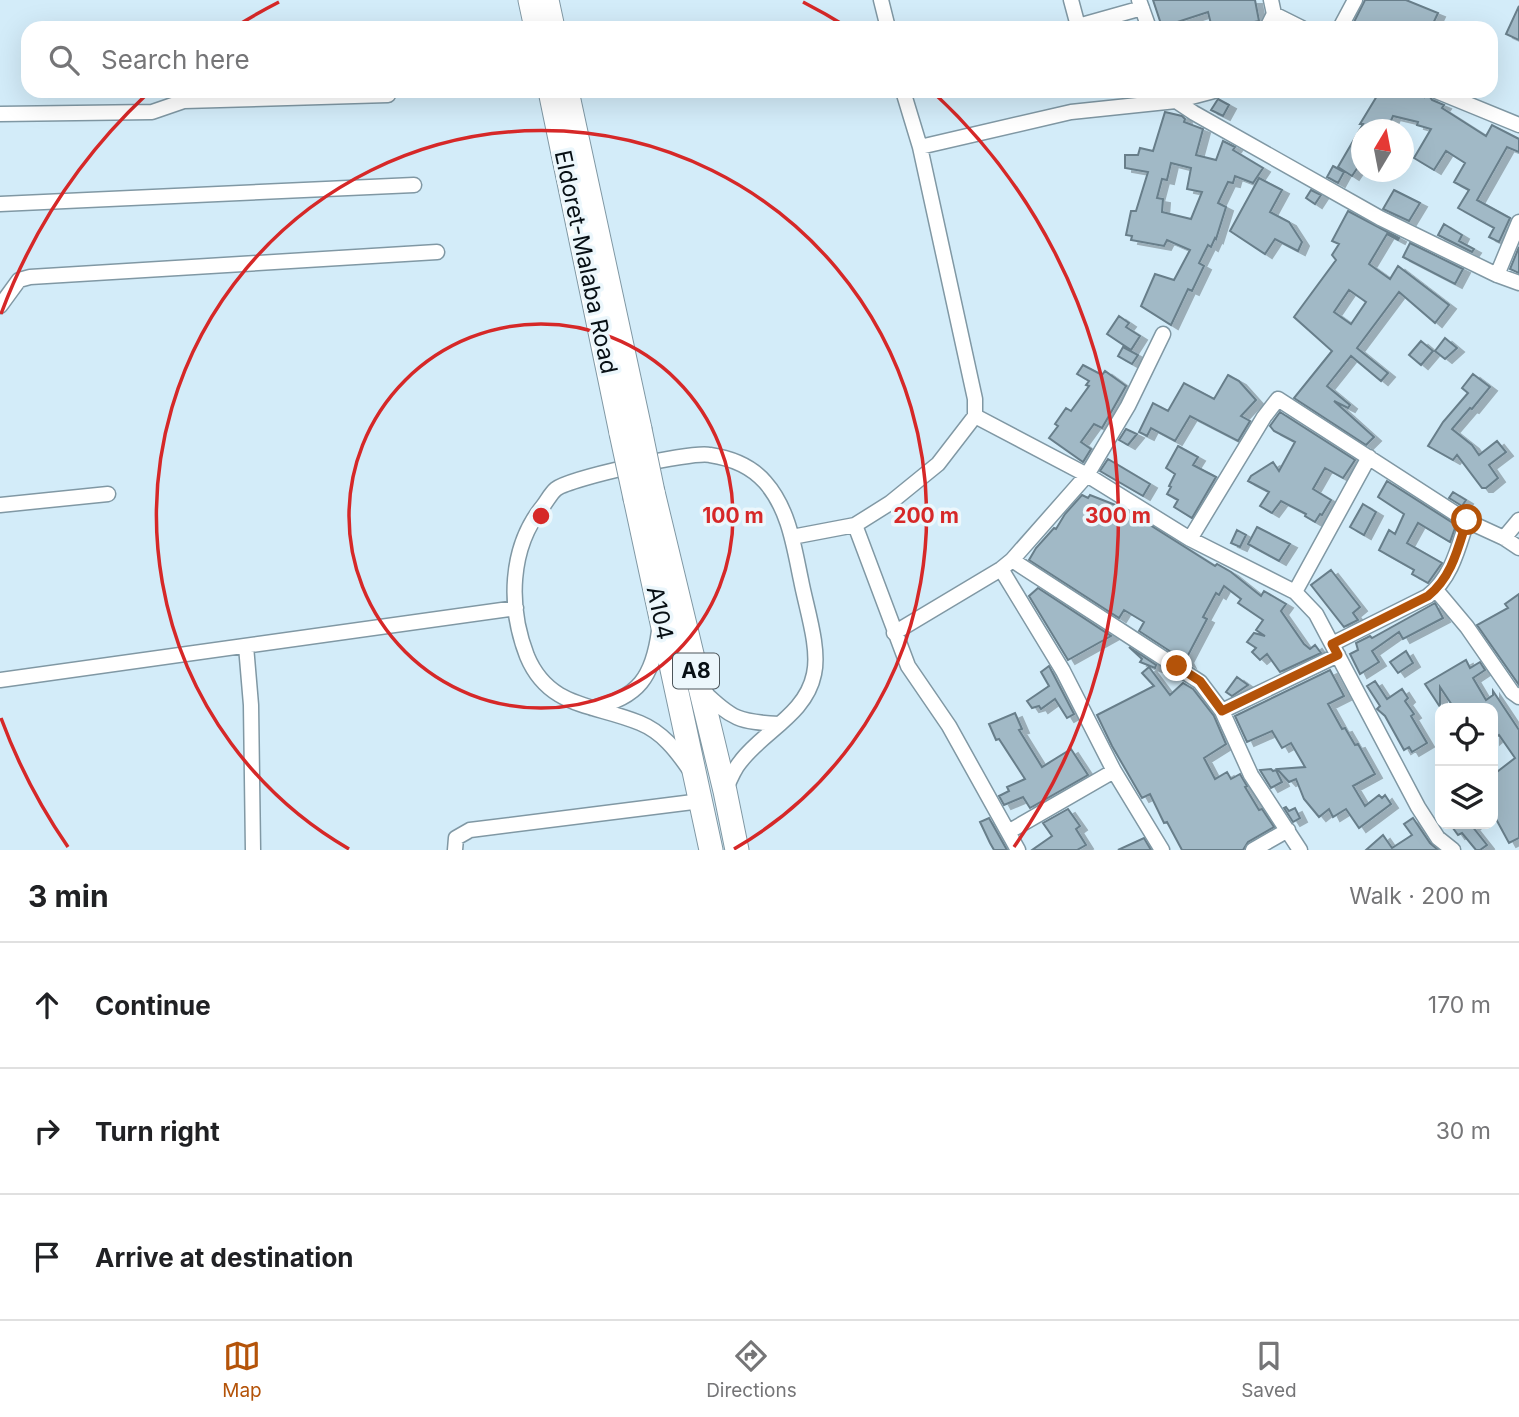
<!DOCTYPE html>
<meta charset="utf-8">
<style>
:root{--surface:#fff;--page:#f6f6f6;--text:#202124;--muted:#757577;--line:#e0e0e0;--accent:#b45309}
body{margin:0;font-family:Inter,sans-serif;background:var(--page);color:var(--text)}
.controls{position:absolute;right:21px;bottom:21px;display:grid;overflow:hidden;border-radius:14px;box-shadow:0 7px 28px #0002}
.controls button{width:63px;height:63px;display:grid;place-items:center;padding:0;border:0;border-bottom:2px solid var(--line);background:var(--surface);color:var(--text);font:35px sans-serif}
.compass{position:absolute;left:1351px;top:119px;width:63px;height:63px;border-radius:50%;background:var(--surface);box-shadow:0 7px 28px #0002;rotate:10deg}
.stop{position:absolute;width:21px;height:21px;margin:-16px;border:5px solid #b45309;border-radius:50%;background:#fff}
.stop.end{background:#b45309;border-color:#fff;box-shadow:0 2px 7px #0008}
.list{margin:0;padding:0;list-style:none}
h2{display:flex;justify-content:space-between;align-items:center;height:91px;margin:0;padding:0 28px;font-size:30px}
h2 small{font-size:23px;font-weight:400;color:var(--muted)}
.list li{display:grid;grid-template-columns:46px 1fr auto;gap:21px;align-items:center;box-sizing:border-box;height:126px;padding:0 28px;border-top:2px solid var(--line)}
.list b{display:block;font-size:26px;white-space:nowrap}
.list em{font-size:23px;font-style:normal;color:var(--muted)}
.icon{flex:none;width:38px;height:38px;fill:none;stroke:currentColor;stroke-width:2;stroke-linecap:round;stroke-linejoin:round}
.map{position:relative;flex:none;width:1519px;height:850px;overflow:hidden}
.search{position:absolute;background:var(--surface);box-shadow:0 7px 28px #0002;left:21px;right:21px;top:21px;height:77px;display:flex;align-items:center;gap:18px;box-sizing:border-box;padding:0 24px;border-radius:21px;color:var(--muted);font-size:26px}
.sheet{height:469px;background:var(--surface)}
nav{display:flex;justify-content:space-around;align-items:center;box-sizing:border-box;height:98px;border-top:2px solid var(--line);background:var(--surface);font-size:19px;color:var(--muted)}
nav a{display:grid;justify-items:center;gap:4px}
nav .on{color:var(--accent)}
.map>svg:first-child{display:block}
.building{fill:#a1b9c6;stroke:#677e8a;stroke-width:2;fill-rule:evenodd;filter:url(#shadow)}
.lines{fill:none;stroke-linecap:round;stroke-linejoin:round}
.minor-casing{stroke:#8098a4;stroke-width:17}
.trunk-casing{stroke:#8098a4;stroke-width:25}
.minor{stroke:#fff;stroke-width:14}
.trunk{stroke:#fff;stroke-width:23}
.trunk-bridge-casing{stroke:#8098a4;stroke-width:25;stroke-linecap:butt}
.trunk-bridge{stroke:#fff;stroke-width:23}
.route{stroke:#b45309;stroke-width:9}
.ring{fill:none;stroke:#d62828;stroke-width:3.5}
.labels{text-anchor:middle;stroke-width:7;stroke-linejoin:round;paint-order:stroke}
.shield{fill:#ecf7fc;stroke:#4c555a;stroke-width:2}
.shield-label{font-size:21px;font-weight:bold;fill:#081015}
.street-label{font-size:23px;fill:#081015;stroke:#ecf7fc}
.centre{fill:#d62828;stroke:#ecf7fc;stroke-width:3.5}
.ring-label{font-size:21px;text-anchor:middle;font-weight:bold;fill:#d62828;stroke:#ecf7fc;stroke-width:7;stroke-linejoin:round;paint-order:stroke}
</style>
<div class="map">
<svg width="1519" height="850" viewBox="0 0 1519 850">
<defs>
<filter id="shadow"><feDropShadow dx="7" dy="4" stdDeviation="0" flood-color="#0004"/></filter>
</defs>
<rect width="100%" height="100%" fill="#d3ecf9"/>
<path class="building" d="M1153,0H1255L1259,21L1235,26V28H1212L1208,12L1162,27Z
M1365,0H1406L1438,13L1431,28H1351Z
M1519,6V40L1506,34Z
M1380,91H1414L1424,97L1426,91L1432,100L1444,105L1442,108L1486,136L1492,125L1519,139V152L1507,147L1477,200L1510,218L1499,242L1489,237L1494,228L1458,208L1469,190L1454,182L1465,163L1446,151L1434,170L1414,158L1431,129L1417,125L1418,122L1393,116L1387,130H1362V161L1352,176L1338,167L1363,124H1360Z
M1218,99L1229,105L1223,116L1211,110Z
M1165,112L1182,116L1185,119L1184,122L1203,129L1196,155L1216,160L1223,141L1235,147L1233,150L1263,168L1253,183L1235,176L1233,183L1228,182L1218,203L1226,207L1216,239L1215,238L1211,247L1208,245L1199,263L1204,266L1192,291L1188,289L1171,325L1141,306L1155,274L1174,280L1190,250L1167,240L1164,246L1131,240L1132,236L1126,235L1131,211H1136L1148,172L1125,168V155H1138L1140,148L1153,151ZM1171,163L1191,168L1187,189L1202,192L1191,219L1162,212L1163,199L1157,198L1162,179L1167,180Z
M1333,166L1344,172L1338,183L1327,177Z
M1259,178L1282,190L1270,212L1289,222L1302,242L1298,251L1275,239L1265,254L1230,231Z
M1311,190L1321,195L1315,204L1306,198Z
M1394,190L1420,203L1409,221L1383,209Z
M1348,211L1399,238L1398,240L1387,234L1369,264L1390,279L1398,266L1449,305L1435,323L1399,292L1357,348L1388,373L1381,381L1351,356L1327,386L1350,405L1348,408L1334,401L1374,437L1366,445L1294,398L1332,351L1294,317L1336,260L1332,255L1339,244L1332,241ZM1349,290L1366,302L1351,324L1334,312Z
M1444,224L1462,235L1459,241L1474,249L1472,252L1438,235Z
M1410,243L1463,269L1455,284L1403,257Z
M1519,247V273L1510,269Z
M1119,316L1129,323L1126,327L1140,336L1131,350L1107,334Z
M1445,338L1457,348L1445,359L1435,351Z
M1421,341L1433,351L1421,365L1409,355Z
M1123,347L1138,355L1132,364L1118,356Z
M1083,365L1102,375L1105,371L1126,386L1102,428L1094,424L1081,442L1091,449L1083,462L1049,438L1058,426L1055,424L1066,408L1071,411L1089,386L1086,385L1089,381L1077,374Z
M1473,374L1490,387L1472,409L1470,408L1452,429L1472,445L1479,455L1497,441L1506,452L1489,465L1498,478L1486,488H1482L1457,455L1453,460L1428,446L1443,422L1468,393L1462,388Z
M1228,375L1239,381L1256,400L1241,416L1250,421L1238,441L1190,416L1175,441L1151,428L1147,436L1139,432L1153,403L1168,411L1184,383L1214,399Z
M1280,412L1355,460L1343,478L1325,468L1313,489L1331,500L1322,515L1320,514L1315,522L1305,516L1306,514L1281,501L1272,513L1260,506L1269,492L1248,481L1251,476L1273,462L1279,471L1295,442L1274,431L1270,426Z
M1126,429L1137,434L1128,445L1119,440Z
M1178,446L1198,457L1193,465L1216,477L1192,518L1174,507L1178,500L1167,494L1171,487L1169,486L1175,474L1166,468Z
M1108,459L1150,484L1143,496L1100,471Z
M1387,481L1456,525L1450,542L1418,523L1407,543L1442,563L1428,583L1412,574L1414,570L1379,550L1389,530L1395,534L1404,514L1378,497Z
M1453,492L1466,500L1462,506L1449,498Z
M1082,495L1088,498L1090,495L1123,508L1215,566L1217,564L1231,572L1261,596L1264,591L1286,604L1281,611L1304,644L1310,649L1315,645L1321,653L1280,672L1267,654L1260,660L1252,652L1256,648L1247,642L1254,633L1265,636L1256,630L1263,620L1238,603L1241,599L1224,586L1219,595L1216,593L1203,617L1207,619L1186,659L1188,663L1139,631L1144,622L1124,610L1119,618L1029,560L1036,548L1054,528L1056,529L1065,514Z
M1363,504L1376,512L1364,535L1350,527Z
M1257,527L1290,544L1279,561L1248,544Z
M1237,530L1246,535L1240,547L1231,543Z
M1331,570L1360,607L1353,613L1358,620L1344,627L1311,585Z
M1038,588L1111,636L1068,660L1029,596Z
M1519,594V685L1477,625L1508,608L1505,604Z
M1435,603L1443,618L1403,639L1399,632L1372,651L1379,662L1360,674L1350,654L1358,650L1356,643L1370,636L1372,638Z
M1129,647L1156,665L1155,668L1140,662L1142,659Z
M1406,651L1413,663L1398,673L1390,662Z
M1466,660L1470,668L1480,662L1485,670L1473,678L1486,700L1493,695V691L1519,730V838L1509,843L1496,819L1493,820V775L1515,758L1499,735L1493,740V708H1454L1440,687V707L1425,684Z
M1049,666L1074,714L1067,718L1055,699L1041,709L1039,706L1032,708L1027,701L1049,686L1041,672Z
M1149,667L1170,695L1183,683L1193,689L1214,716L1226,744L1204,758L1215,779L1227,772L1231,779L1240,774L1247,786L1245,787L1259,810L1262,809L1274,827L1248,842L1243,850H1182L1167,822L1164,823L1150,794L1142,798L1112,746L1097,715L1154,686L1142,673Z
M1330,670L1344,696L1328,704L1342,729L1345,728L1355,745L1358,744L1375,774L1353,786L1365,806L1379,795L1382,798L1385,795L1391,804L1359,828L1346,809L1333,817L1329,809L1319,817L1304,799L1296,779L1289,782L1277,769L1305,767L1291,743L1282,748L1272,731L1247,742L1235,716Z
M1237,677L1248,685L1232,696L1226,692Z
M1375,681L1387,699L1402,689L1408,698L1405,701L1414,714L1411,716L1427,743L1412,752L1409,747L1404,750L1385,716L1377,709L1380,706L1367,686Z
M1015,713L1022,729L1019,730L1042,767L1071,749L1088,775L1030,808L1023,797L1004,805L999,796L1009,791L1007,787L1025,779L999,739L996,740L989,724Z
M1271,769L1273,771L1276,770L1282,782L1271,788L1260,770Z
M1286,807L1289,811L1295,808L1300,818L1293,822L1284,808Z
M1068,809L1080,826L1076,829L1086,845L1077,850H1032L1052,836L1043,823Z
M989,818L1007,850H994L990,843L980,822Z
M1413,818L1430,843L1438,850H1366L1383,835L1392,848L1412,835L1404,824Z
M1450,824H1475L1472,826L1487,845L1480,850H1476L1462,833L1458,835Z
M1144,838L1151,850H1118Z"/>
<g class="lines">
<defs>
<path id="minor" d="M881,0L888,28
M1071,0L1078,26L1072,28
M1139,0L1149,28
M1274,14L1302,28
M1078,26L1142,8
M1267,28L1274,14L1271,0
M1340,28L1355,0
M1173,91L1176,101L1194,113L1380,218L1497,275L1519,283
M1436,91L1519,125
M0,114L152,112L184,101L388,95
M920,147L1071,112L1176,101L1214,91
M0,204L414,185
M1497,275L1519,222
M0,306L19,280L30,277L437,252
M975,416L1087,475L1190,539L1295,592L1316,614L1418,807L1438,838L1453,850
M0,505L108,494
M855,525L908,666L949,726L1018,850
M792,537L855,525L890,503L938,464L975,416V399L920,147L903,91
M1504,538L1519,520
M1190,539L1264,417L1278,399L1467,521L1504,538L1519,548
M1012,560L1200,682L1222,711
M1001,569L1063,671L1114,771L1162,850
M1436,590L1467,627L1512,692L1519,697
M1295,592L1369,457
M894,633L1001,569L1012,560L1087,475L1128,406L1163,334
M1332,644L1428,596C1452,577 1458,548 1467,521
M246,646L251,705L253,850
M0,680L516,608
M703,691C732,719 739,722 779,724
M592,708C639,698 653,676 659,631
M689,769C676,750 662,732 640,723C595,704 549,709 527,656C508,607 509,548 543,506C547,501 551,493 556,489C570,478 692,451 710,455C730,458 751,466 765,482C789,509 794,547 801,580C806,607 820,648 814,674C806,714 764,731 741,761C734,769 730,779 726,789
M1008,832L1114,771
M455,850L456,838L470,830L701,801
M1253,850L1288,830
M1300,850L1251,775L1222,711L1338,655"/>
<path id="trunk" d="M530,0L536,28
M547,0L553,28
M550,91L621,433
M567,91L640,429
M653,492L725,791L737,850
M635,498L711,850"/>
</defs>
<use href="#minor" class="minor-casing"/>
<use href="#trunk" class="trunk-casing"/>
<use href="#minor" class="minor"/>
<use href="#trunk" class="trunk"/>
<defs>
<path id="trunk-bridge" d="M640,429L653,492
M621,433L635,498"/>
</defs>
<use href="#trunk-bridge" class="trunk-bridge-casing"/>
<use href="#trunk-bridge" class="trunk-bridge"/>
</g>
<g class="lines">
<path class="route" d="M1177,666L1200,681L1222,711L1338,655L1332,644L1428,596C1452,577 1458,548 1467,520"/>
</g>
<g class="ring">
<circle cx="541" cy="516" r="192"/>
<path d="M349 849A385 385 0 1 1 734 849"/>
<path d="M68 847A577 577 0 0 1 1 718M1 314A577 577 0 0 1 147 94M235 27A577 577 0 0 1 279 2M803 2A577 577 0 0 1 847 27M935 94A577 577 0 0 1 1014 847"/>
</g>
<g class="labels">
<rect class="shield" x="673" y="653.5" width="46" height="35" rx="5"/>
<g class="shield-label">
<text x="696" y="678">A8</text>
</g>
<g class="street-label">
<text transform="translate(586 262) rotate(78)" y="8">Eldoret-Malaba Road</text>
<text transform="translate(660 613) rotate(78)" y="8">A104</text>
</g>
</g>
<circle cx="541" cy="516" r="10" class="centre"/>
<g class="ring-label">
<text x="733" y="523">100 m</text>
<text x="926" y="523">200 m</text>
<text x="1118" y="523">300 m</text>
</g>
</svg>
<div class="controls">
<button><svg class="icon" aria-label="locate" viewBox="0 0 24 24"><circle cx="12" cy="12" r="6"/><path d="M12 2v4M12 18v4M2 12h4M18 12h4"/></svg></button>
<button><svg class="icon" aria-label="layers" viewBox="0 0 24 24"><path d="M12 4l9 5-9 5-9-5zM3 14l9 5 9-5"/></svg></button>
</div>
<svg class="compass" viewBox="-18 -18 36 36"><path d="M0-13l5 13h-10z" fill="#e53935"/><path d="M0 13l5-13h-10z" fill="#757577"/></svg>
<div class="stop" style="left:1467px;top:520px"></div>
<div class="stop end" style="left:1177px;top:666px"></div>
<div class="search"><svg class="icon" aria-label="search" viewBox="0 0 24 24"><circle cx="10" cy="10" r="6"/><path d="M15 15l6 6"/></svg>Search here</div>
</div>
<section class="sheet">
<h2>3 min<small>Walk · 200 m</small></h2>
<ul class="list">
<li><svg class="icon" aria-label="ahead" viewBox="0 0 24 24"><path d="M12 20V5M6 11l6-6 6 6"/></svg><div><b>Continue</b></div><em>170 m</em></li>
<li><svg class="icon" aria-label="right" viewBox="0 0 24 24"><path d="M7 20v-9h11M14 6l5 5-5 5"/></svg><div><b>Turn right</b></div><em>30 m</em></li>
<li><svg class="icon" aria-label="arrive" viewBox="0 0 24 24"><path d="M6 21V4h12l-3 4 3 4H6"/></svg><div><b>Arrive at destination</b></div></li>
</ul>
</section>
<nav>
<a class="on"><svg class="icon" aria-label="map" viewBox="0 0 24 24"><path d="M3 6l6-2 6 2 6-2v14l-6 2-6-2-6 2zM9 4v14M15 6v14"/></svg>Map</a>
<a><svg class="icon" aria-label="directions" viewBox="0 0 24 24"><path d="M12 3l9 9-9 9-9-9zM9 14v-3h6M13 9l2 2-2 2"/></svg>Directions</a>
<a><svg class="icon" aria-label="saved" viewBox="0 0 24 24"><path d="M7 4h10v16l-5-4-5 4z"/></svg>Saved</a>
</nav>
